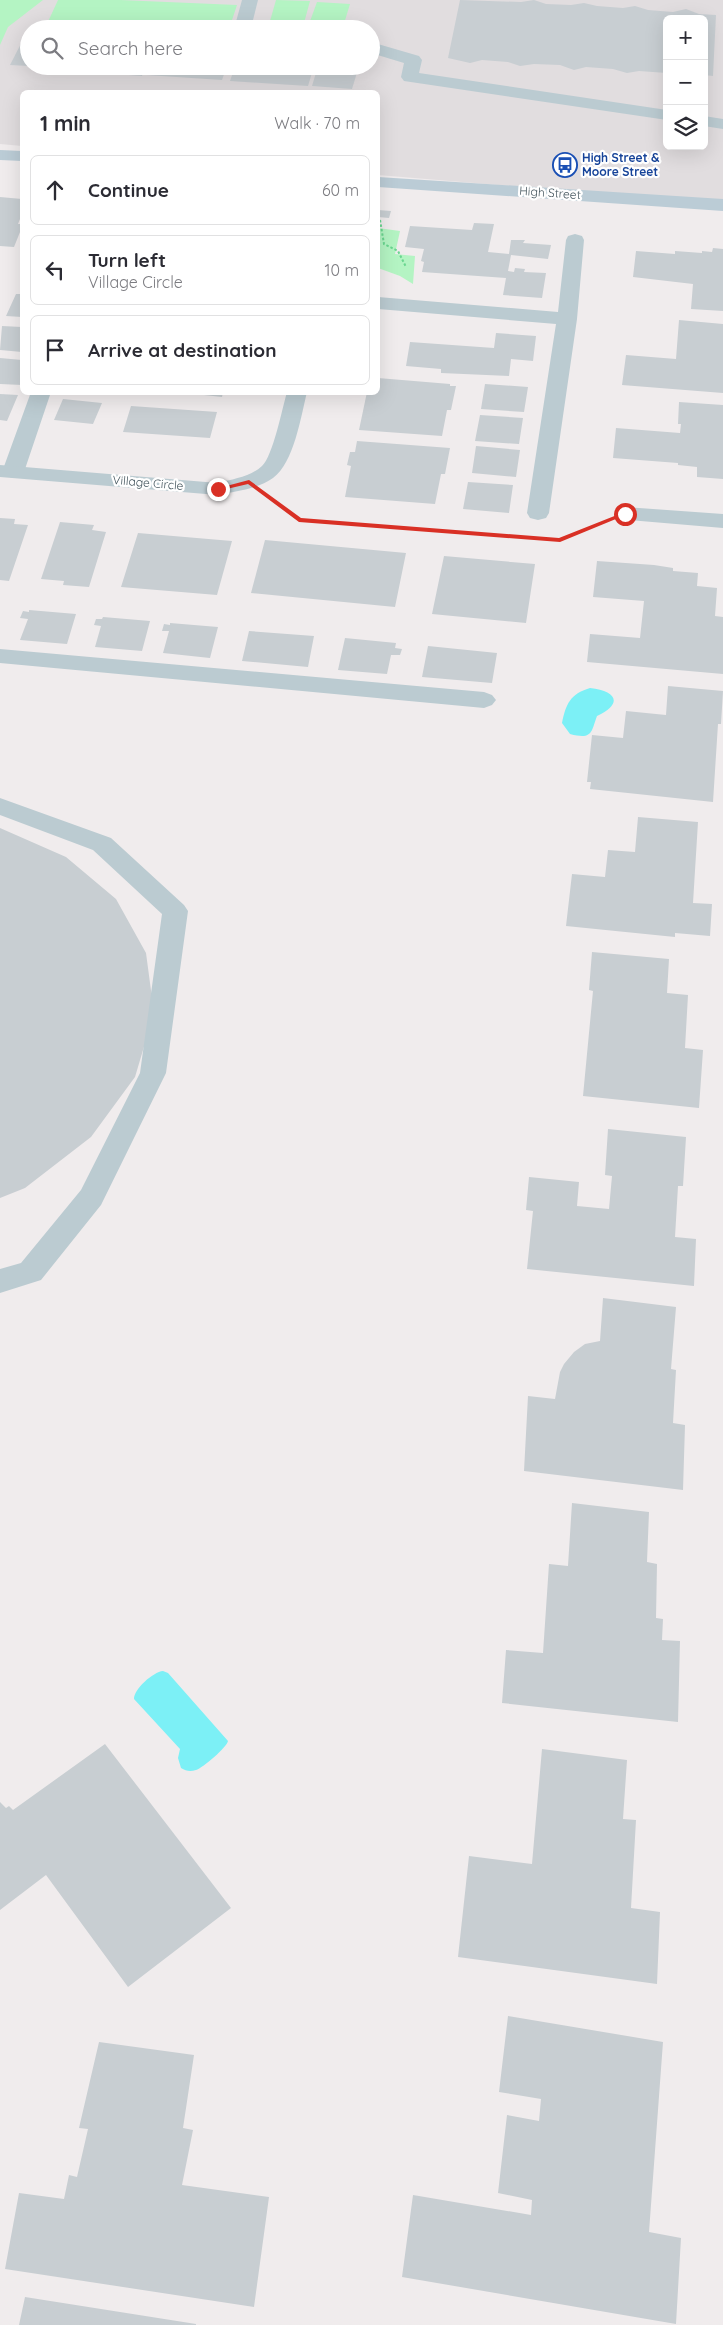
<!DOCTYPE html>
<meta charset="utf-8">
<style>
:root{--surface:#fff;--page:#f2f2f3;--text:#2b2b33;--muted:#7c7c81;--line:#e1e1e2}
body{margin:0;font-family:Quicksand,sans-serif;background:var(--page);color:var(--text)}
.controls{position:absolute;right:15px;top:15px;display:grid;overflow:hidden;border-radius:8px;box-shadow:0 5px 20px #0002}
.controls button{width:45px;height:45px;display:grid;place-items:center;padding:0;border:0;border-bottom:1px solid var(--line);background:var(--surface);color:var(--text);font:25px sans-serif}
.stop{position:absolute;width:15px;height:15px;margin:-11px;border:4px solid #d93025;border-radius:50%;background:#fff}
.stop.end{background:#d93025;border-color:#fff;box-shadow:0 1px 5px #0008}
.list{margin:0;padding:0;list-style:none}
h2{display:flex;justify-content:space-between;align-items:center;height:65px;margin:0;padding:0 20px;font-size:21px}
h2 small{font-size:16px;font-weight:400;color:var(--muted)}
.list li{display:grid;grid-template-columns:32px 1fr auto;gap:15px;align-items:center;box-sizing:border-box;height:70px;margin:0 10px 10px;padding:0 10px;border:1px solid var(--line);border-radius:8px}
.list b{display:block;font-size:19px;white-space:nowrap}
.list p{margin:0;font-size:16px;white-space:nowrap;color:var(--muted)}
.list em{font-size:16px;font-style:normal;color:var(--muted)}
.icon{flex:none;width:28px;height:28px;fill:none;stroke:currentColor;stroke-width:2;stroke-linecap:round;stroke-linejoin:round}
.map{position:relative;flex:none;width:723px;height:2325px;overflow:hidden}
.search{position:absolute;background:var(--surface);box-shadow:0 5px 20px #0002;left:20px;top:20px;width:360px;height:55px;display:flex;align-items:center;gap:12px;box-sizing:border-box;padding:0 18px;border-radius:28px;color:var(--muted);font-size:19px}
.panel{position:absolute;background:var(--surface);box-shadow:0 5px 20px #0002;left:20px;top:90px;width:360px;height:305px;border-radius:8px}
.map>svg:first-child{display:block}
.education{fill:#e1dddf;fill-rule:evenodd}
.green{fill:#b4f4c3}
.water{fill:#7cf0f6}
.building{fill:#c8ced2}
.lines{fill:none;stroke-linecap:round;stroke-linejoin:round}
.path{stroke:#69d68f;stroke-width:2;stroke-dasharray:2.5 2;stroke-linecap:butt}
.service{fill:#bbcbd1;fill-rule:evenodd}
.minor{fill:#bbcbd1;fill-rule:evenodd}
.secondary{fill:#bbccd6;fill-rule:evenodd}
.route{fill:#d93025}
.labels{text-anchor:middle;stroke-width:4.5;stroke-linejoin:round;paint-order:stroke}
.far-transit-label{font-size:12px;font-weight:bold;fill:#164399;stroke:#fff;text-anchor:start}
.far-street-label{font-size:12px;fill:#43545c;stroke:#fff}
</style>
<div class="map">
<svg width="723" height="2325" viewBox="0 0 723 2325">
<rect width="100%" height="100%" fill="#f0eced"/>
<path class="education" d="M0,0H723V204L378,175V92H22V146L0,144ZM667,19H704V146H667ZM29,29H371V66H29Z"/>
<path class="green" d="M0,0H43L8,27L0,45Z
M58,0H120L237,5L229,29H83L46,26Z
M276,0L310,1L304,23L270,21Z
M317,2L350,4L343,27L309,24Z
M378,228L400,231L395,254L415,256L413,284L400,276L378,268Z"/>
<path class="water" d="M590,688C616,691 624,703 597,716C591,732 593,740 570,734L562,723C566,704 570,694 590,688Z
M163,1671L168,1673L228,1741C227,1747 203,1768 196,1770C190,1772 186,1771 181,1768L178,1758L180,1749L134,1699C134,1689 153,1672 163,1671Z"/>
<path class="building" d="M460,0L521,2L534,0L546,4L571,5L584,3L597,6L623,8L635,6L648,10L673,12L686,9L699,14L716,15L713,76L704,75V19H667V73L639,71L627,73L613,69L586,67L574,70L560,65L534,64L520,66L508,62L482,60L470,63L448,58Z
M29,28V66L10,65Z
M61,66H101L98,72L60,70Z
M105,66H146L142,76L102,73Z
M149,66H227L222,80L146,75Z
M235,66H314L308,86L230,81Z
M318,66H359L352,89L312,86Z
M0,197L22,199V214L18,224H22V227L14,247L0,246Z
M378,210L391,211L389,218L378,217Z
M474,223L494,224L488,252L509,254L511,240H525L523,243L551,245L548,259L511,255L508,271L514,272L515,268L525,269L524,272L546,273L542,298L503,295L506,278L422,272L424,262L421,261L424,249L405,247L410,226L472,230Z
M713,248L723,249V311L691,309L693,284L633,277L636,251L675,254V251L702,253V251L712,252Z
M16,294H22V317L6,316Z
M679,320L723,324V393L622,385L626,355L676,359Z
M2,326L22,327V352L0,350Z
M496,333L536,336L533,361L511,359L509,376L441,373V369L406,366L410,342L494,348Z
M0,358L22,360V385L0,384Z
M378,378L450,384V386H456L451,410H447L442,436L359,430L367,392H378Z
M485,384L528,387L524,412L481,409Z
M177,392H223L222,397Z
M0,394L18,395L7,421L0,420Z
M63,399L102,403L93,424L54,420Z
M679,402L723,405V479L697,477V467L678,465V463L613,458L616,428L680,433L681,424H678Z
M131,406L217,412L210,438L123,432Z
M480,415L523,418L519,444L475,441Z
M357,441L450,448L445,474H441L435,504L345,497L351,466L347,465L350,452H355Z
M476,446L520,450L516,477L472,473Z
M468,482L513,485L509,513L463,509Z
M0,518L15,519L14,524L28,525L9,581L0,580Z
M60,522L94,525L92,530L106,532L89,587L63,585L64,581L41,579Z
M138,533L232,541L217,595L121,587Z
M265,540L406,553L395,607L251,593Z
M444,556L535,564L526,623L432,614Z
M597,561L654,565L673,568V571L698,573L697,586L717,588L715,616L723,617V674L587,662L590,634L640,638L644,601L593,597Z
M29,610L76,614L67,644L20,640L28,619L20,618L23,611L29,612Z
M103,617L150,621L142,651L95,647L101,626L94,625L96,619H102Z
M170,623L218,627L210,658L163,653L169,631H162L164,624L170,625Z
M249,631L314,636L308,667L242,661Z
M345,638L396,643L395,648L402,649L400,655H391L387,674L338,670Z
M428,646L497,653L492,683L422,677Z
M668,686L723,691L721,724H718L713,802L590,789L591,782H587L592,735L623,738L626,711L666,715Z
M638,817L698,822L693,903L712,904L710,936L675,933V937L566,926L572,874L605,877L608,850L635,852Z
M0,828L66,857L116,899L146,953L154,1013L135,1077L91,1137L25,1188L0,1198Z
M592,952L669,959L667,993L688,995L685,1048L703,1050L699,1108L583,1096L593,991L589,990Z
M608,1129L686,1137L683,1186H678L675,1237L696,1239L694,1286L527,1269L533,1211L526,1210L529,1177L579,1182L577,1206L609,1209L612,1176L605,1175Z
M603,1298L676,1307L671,1369L676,1370L673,1423L685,1425L683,1490L524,1471L528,1396L555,1399L560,1372L564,1364L574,1352L585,1344L600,1341Z
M572,1503L649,1512L647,1562L657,1564L656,1618L663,1619L662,1640L680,1641L678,1722L502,1703L506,1650L543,1653L549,1564L568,1566Z
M105,1744L231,1908L128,1987L46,1875L0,1910V1802L6,1808L9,1806L13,1810Z
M542,1749L627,1760L623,1819L636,1820L631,1908L660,1912L657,1984L458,1957L469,1856L532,1864Z
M508,2016L663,2042L649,2232L681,2238L676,2324L402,2277L413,2195L531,2215L532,2200L498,2193L507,2115L539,2121L541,2099L499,2092Z
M99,2042L194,2055L183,2128L193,2130L182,2185L269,2197L254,2307L5,2269L19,2193L64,2199L69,2175L77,2177L88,2129L79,2128Z
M25,2297L196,2324V2325H19Z"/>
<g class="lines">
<path class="path" d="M380,220L384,244L398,251L406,267
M283,508L299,520L505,536
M575,534L587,529"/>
<path class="service" d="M242,0H258L252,24L265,25L267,29H234Z
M371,42L419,56L422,60L419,73L667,110V120L404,81L401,77L404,63L371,53Z
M704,116L723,119V129L704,126Z
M575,234L582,236L584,240L577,319L549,513L546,518L538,520L530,518L527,513L556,324L378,309V297L558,312L566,240L568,236Z
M31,392H51L24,472L20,476L13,478L6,476L2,472Z
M0,649L484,692L492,695L496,700L492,705L484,708L0,663Z
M0,798L111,838L184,905L188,911L166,1073L101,1205L41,1280L0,1293V1269L21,1263L81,1190L140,1073L162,914L93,850L0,815Z"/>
<path class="minor" d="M287,392H307C301,416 294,463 273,478C258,489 236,491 218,495L0,477V465L218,483C233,479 250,477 262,466C273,456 282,409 287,392Z
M625,507L723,514V528L617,519L614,514L617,509Z"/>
<path class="secondary" d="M0,150L22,151V161L0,160Z
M378,177L723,199V211L378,187Z"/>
</g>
<path class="route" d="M249,480L301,518L559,538L622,513L628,514L560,542L299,522L248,484L218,491L215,489Z"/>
<defs>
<symbol id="bus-ring" viewBox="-11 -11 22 22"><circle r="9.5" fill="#fff" stroke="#1a4fb4" stroke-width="1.5"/><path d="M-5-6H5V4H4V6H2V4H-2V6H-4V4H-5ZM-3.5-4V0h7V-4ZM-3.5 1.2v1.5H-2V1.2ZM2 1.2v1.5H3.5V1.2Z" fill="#1a4fb4"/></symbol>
</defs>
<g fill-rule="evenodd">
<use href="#bus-ring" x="551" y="151" width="28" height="28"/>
</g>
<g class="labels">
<g class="far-transit-label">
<text x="582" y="162">High Street &amp;<tspan x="582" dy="14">Moore Street</tspan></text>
</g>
<g class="far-street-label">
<text transform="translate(550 193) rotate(4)" y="4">High Street</text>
<text transform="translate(148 483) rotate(5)" y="4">Village Circle</text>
</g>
</g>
</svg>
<div class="controls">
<button>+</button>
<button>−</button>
<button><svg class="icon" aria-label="layers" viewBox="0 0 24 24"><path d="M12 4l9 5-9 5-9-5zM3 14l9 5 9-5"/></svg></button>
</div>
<div class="stop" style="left:625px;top:514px"></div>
<div class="stop end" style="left:218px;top:489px"></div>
<div class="search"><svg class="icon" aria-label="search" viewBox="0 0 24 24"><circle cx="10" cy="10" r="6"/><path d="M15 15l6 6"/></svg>Search here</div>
<section class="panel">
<h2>1 min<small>Walk · 70 m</small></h2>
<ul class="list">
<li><svg class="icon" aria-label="ahead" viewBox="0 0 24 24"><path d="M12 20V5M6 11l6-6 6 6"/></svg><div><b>Continue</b></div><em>60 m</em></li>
<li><svg class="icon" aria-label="left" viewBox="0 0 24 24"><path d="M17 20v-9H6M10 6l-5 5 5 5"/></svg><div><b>Turn left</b><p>Village Circle</p></div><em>10 m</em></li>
<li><svg class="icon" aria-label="arrive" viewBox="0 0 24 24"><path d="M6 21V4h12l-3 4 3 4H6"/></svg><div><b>Arrive at destination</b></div></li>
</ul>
</section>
</div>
